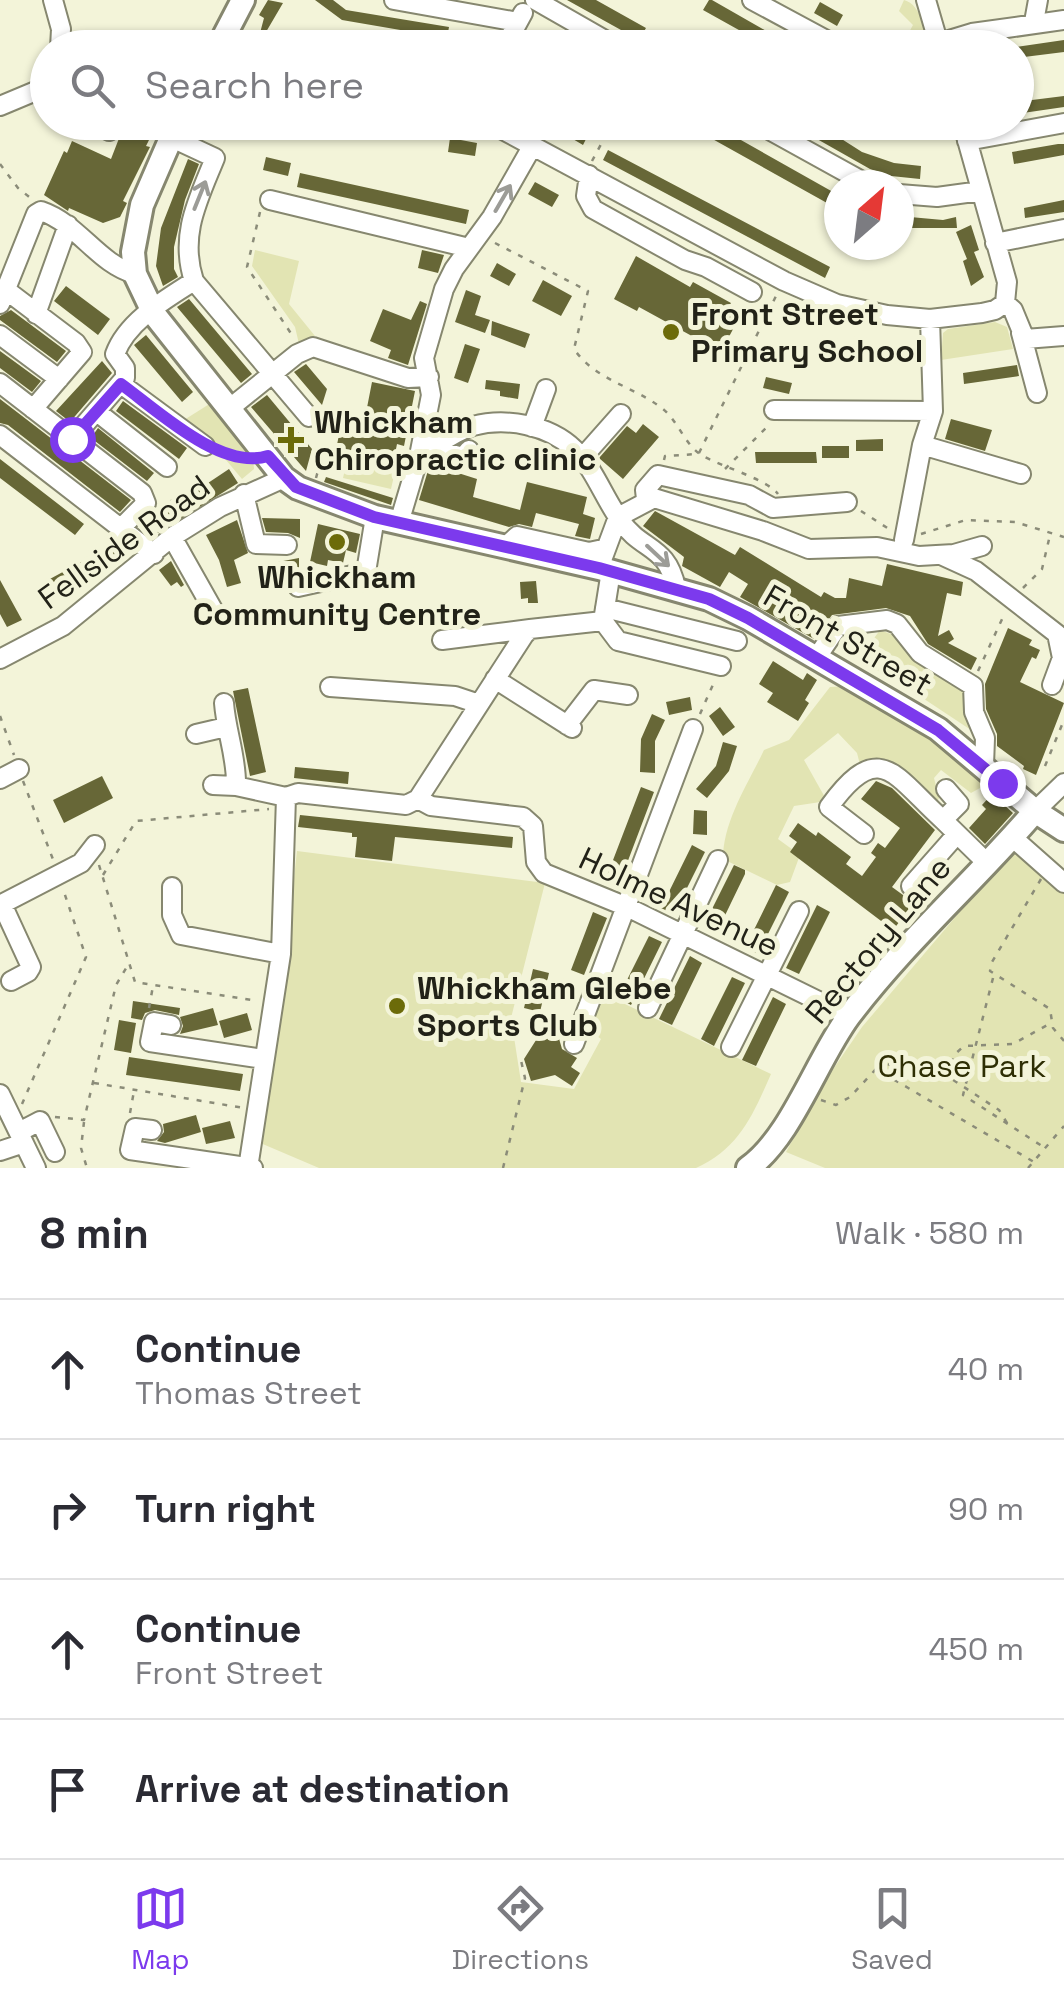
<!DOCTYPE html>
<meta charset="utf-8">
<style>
:root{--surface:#fff;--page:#f7f7f7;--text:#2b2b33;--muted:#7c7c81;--line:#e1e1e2;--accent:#7c3aed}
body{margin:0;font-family:"Space Grotesk",sans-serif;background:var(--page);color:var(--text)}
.compass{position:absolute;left:824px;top:170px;width:90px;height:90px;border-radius:50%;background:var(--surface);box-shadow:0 2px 8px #0004;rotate:28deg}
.stop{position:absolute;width:30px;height:30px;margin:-22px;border:8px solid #7c3aed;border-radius:50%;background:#fff}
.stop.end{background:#7c3aed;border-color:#fff;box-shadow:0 2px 10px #0008}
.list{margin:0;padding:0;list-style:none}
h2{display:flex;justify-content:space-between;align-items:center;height:130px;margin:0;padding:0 40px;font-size:42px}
h2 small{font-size:32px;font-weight:400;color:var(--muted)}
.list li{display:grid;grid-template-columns:65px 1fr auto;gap:30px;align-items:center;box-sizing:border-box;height:140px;padding:0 40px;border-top:2px solid var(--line)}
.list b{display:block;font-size:38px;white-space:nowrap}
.list p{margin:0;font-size:32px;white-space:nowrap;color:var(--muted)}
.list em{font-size:32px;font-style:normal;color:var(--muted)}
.icon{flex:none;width:55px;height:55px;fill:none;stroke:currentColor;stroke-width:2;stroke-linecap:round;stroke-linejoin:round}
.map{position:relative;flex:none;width:1064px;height:1168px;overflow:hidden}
.search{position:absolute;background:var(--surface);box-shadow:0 2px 8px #0004;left:30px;right:30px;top:30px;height:110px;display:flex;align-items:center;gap:25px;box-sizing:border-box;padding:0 35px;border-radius:55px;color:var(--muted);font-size:38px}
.sheet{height:690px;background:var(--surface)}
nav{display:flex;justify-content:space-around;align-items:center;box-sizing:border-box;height:140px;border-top:2px solid var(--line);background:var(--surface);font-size:28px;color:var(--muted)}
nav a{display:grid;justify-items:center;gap:5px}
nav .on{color:var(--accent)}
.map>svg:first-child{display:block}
.green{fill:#e2e4b3}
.building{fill:#676737}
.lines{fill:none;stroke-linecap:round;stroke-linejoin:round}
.minor-casing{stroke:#86876f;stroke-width:22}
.major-casing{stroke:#86876f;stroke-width:28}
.path{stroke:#8b8c79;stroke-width:2.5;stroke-dasharray:5 8;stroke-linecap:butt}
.minor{stroke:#fff;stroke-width:18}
.major{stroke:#fff;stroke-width:22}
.oneway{stroke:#9c9c97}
.route{stroke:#7c3aed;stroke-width:12}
.poi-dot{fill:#6c6b09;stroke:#f3f4d9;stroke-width:4}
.labels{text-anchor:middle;stroke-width:10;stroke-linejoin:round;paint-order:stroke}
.poi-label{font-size:32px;font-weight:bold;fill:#222218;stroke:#f3f4d9;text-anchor:start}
.street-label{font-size:32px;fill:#222218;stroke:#f3f4d9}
.park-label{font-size:32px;fill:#2e2e04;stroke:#f3f4d9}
</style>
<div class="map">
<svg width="1064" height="1168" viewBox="0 0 1064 1168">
<rect width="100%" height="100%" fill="#f3f4d9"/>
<path class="green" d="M904,0C922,5 924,31 929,47H901L913,25L899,11Z
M255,250L299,261L289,304L315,336L299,344L295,327L252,266Z
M995,322L1007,327L1013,349L941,360L943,333L948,329Z
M211,403L253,458L254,469L242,479L210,441L184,420Z
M348,456L396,467L391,489L343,478Z
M880,630L896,636L965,686L977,734L897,681L858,660Z
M849,686L943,741L980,781V788L971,793L941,770L934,778L939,798L934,808C911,785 919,771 882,766L864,780L857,753L838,733L804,760L827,801L794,806L778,839L800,855L790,882L777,885L723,859C723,821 748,784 764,750L789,740L830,687Z
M1014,848L1064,873V1168H825L786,1152L825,1081L862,1027Z
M297,851L545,883L511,1018L521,1082L574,1089L601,1039L590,1031L604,994L771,1074C753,1115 739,1149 696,1168H319L258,1142L270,1091Z"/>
<path class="building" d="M268,0L283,3L266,32L289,38L286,48H256L264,18L259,15Z
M315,0H333L346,10L449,27L447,38L342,20Z
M567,0H596L646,28L639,40Z
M709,0H712L796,48H770L755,39L703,10Z
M820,2L843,15L837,26L814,13Z
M1064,40V52L1016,58V47Z
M1064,96V107L1016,114V102Z
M298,122H343L341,135L297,128Z
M544,122H571L589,133L583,145Z
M682,122H709L833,192L827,203Z
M787,122H815L862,152L894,163L921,166L920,179L891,176L870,169Z
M137,123L143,126L146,132L143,137L149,140L146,146L150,147L123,201L127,203L120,217L103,223L69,208L68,211L44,195L64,151L67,153L72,141L111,159L123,128L129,131Z
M450,138L477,143L475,156L448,152Z
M1058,144H1064V155L1014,164L1012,152Z
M608,150L830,267L825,278L603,160Z
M266,157L291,163L288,176L263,170Z
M188,159L199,164L185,200L174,247V269L178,277L163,286L156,266L161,228Z
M300,173L469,210L466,224L297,187Z
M535,182L559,195L552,207L528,194Z
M1064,200V212L1025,218L1024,208Z
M899,216L943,220L956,217L957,228H899Z
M971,225L979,250L974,252L984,277L971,286L963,261L967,259L956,232Z
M422,250L444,255L438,273L418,268Z
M636,256L690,287L693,282L731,303L729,306L742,312L721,352L639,307L637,311L614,299Z
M497,263L516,274L509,286L490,276Z
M543,280L572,296L561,316L532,301Z
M66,286L110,319L98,335L54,301Z
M466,290L481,296L475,315L490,320L485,333L455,322Z
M189,299L252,374L241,383L177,307Z
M420,301L427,304L408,365L388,358L391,350L370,341L383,309L411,320Z
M11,310L66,351L57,362L0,320V316Z
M492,321L530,334L525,348L491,335Z
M146,335L193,392L182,402L134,345Z
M465,344L480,349L468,383L454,378Z
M0,351L41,381L32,392L0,368Z
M102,361L112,373L70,422L56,411Z
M306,364L327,389L322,405L294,372Z
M1017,365L1019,376L964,384L963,373Z
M766,377L792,383L789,394L763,388Z
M486,380L520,384L518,399L500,396V391L485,389Z
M372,382L415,391L404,446L397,444L394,459L346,450L344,460L334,459L339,435L329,433L332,417L364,423Z
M267,395L312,449L306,471L251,407Z
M0,399L26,419L131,500L120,512L8,425L0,423Z
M123,401L187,448L179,459L116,411Z
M951,419L992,430L985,451L945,439Z
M643,424L659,437L623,479L599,458L627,426L636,433Z
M98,428L154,473L147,481L91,438Z
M883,439V451H856V440Z
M822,446H849V458H822Z
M755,452H816L817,463H756Z
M0,459L84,524L75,535L0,478Z
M430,464L456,468L455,472L477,479L473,497L520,510L527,482L587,497L583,514L595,518L590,539L575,536L579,524L536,513L532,527L519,524L509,527L419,500Z
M229,469L238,483L152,537L140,527L182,490L187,497Z
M326,477L393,498L391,505L324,482Z
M655,511L735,555L740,547L821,597L824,592L835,598H846L849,578L882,586L887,564L963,582L961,596L947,593L938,636L949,630L954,639L948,643L977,658L971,670L928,644L910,616L886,608L832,615L814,639L740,597L748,584L729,572L720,587L682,566L684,557L643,526Z
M262,518L300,519V538L288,533L266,532Z
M237,520L248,553L234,560L241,583L227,587L219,560L206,535Z
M318,524L360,534L356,553L346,550L343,563L328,560L327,566L310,562Z
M118,542L126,556L44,600L37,586Z
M299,558V571L259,578L257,566Z
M171,561L184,585L181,587L177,582L171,586L159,570Z
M0,580L22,620L7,627L0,614Z
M536,581L538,603H528V598L521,599L520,582Z
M1008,628L1032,640L1029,645L1040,650L1036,659L1032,657L1020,682L1064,703L1036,775L1023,769L1024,766L997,746V734L986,709L985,684Z
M773,661L803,680L807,673L817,680L805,700L809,703L798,721L767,702L773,693L759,684Z
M248,688L266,772L250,776L233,691Z
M690,697L692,710L669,715L666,702Z
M720,707L735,727L723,736L709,716Z
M652,714L665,720L655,741V773L640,772L641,739Z
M723,742L737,746L729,771L707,798L696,789L716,766Z
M295,767L349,772L348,784L294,778Z
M102,776L113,798L64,823L53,800Z
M876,781L892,788L935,830L892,887L914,903L893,930L790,852L797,842L789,836L798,823L816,836L818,832L851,857L846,864L862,876L876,857L871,853L878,843L885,848L900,828L861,799Z
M641,787L654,792L618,887L605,881Z
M992,794L1013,813L985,844L969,828L986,809L982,805Z
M694,810L707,811V835L693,834Z
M300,815L513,837L512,848L395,837L392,861L355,857L357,837H352V833L298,827Z
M692,845L705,852L674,914L661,908Z
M734,865L745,870V874L716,934L703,927Z
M776,885L789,892L758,954L745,948Z
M817,905L830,912L799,974L786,968Z
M593,912L607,918L584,975L571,970Z
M649,936L662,942L631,1005L618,998Z
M690,956L702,963L672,1025L659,1019Z
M533,969L549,973L540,1012L524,1008Z
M732,977L745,983L714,1046L701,1039Z
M773,997L786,1004L756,1066L742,1060Z
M133,1001L180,1008L179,1015L155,1010L145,1013L142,1020L131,1018Z
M213,1008L218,1025L180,1034L183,1026L180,1017Z
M247,1013L252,1030L224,1038L219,1021Z
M119,1020L136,1023L131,1053L114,1050Z
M558,1035L562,1049L577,1058L571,1067L580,1073L572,1086L555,1075L531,1081L524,1059L538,1037Z
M129,1057L243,1074L240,1091L126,1075Z
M196,1115L201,1132L165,1143L157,1141L164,1132L163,1124Z
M230,1121L235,1138L206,1144L202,1128Z"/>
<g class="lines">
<defs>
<path id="minor" d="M53,0L61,29L60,48
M394,0L518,22
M535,0L619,48
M752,0L841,48
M926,0L940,48
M1034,22L1038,0
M939,43L972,33L1064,20
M504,48L523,13
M0,106L43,88L48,80
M98,122L97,125L109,131
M488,122L784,281L837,304L887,315L930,319L982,313L995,310L1005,303
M755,122L869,185
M962,122L1007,282L1005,303
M170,137L215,158C198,200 179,235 194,281L309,417
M967,141L1064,123
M589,175L586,196L593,209L685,260L706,267L752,292
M899,194L937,197L981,191
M270,200L469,248
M995,243L1064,229
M6,290L76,343L82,352L33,409
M1005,303L1013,310L1025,339L1064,336
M0,304L36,214L41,211C79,224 98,264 135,274
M36,314L68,225
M1021,333L1037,393
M0,335L59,379
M0,383L142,493L146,503L120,529
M121,384L205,446
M230,408L297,354L313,347L408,378L429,377
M774,410L933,411
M97,412L167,467
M532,427L546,389
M0,435L154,554
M72,439L125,378V368L115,354C127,321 166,299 194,281
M922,445L1021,474
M432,449L463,457L469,450
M419,456C437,446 453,432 473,426C506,417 549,425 574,449C594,468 604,498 620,520C642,552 667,544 676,588
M582,458L621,414
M244,494L256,544L287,545
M646,499L645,490L658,475L749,495L773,508L847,502
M399,523L419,456L431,395L424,358L444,289L454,269L492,217L533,145
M172,537L216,615
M904,540L922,445L933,411L930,319
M504,548L517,536L589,552L603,549
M941,555L976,571L1057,634L1062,658L1052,685
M599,568L618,517L654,498L763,531L809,549L877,547L919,556L954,554L982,546
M611,571L603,621L618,641L721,666
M298,587L366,572L375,517
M605,608L737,641
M442,640L530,629
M817,657L838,626L887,620L897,624L920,653L973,686L974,712L985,738L984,766
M0,659L63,626L172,537L220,507L284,478
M495,679L572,728
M330,687L455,696L479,704
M224,703C226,731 237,758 236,786
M567,725L594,690L628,695
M196,734L226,727
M0,779L19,769
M213,785L236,786L286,797L298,793L406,805L418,799
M946,789L959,804L943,820L987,863
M418,799L431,806L523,817L533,826L536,862L544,873L627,907L849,1016
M418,799L524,635L530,629L603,621
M1035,811L1064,783
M864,834L829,807C880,736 895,777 943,820
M1012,837L1064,883
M911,886L957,834
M172,887V915L181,935L281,954
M2,904L31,967L28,972L11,981
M0,905L81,863L95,845
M648,1008L718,860
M171,1025L154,1022L150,1042L264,1059
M574,1044L693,729
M731,1047L799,911
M0,1094L36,1168
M152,1130L135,1128L130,1150L253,1168
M19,1132L40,1121L55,1152
M0,1151L24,1143
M248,1168L281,954L286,797"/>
<path id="major" d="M218,48L243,0
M178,122L142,205L133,252L135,274L154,314L284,478L298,488L375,517L599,568L709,599L748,618L938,729L1035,811L1064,830
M748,1168C791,1138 817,1059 849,1016C905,942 975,881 1035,811"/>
</defs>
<use href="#minor" class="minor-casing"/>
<use href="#major" class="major-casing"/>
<path class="path" d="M592,161L613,122
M0,164L18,188L33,200
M260,212L247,267L294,338
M495,243L588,291L574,349C596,381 634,386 663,409C679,422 685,446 703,456C723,467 768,480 778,494
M220,451L246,458
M699,453L777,294
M664,460L665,456L697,454
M725,469L769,425
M316,478L326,442
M861,511L892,531
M921,534L966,520L1015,522L1064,537
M1023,588L1042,569L1050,535
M978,671L1004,615
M700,714L715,680
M0,716L14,755
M1045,766L1064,720
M23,781L54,862
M99,865L135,982L258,1001
M103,875L136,821L269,809
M1041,879L992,962L990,971L1050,1009L1053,1028L1064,1041
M993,978L963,1095L1045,1148
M149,1008L153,986
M877,1068L882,1063L945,1076
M94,1083L244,1108
M821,1100L836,1105L850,1097L876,1069L1034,1162
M22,1104L86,957L63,889
M130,1113L134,1091
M55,1117L84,1120L116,985L128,965
M84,1122L81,1148L87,1168
M1007,1123L999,1110L947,1076L954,1055L964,1046L1013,1044L1051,1023
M503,1168L525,1078L520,1056
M1028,1168L1064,1126"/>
<use href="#minor" class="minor"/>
<use href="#major" class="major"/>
</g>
<defs><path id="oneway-shaft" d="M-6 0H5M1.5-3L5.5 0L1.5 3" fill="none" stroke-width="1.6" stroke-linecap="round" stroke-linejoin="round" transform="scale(2.5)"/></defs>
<g class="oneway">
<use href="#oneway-shaft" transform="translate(200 195) rotate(-68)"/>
<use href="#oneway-shaft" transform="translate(503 198) rotate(-60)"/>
<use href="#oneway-shaft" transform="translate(658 556) rotate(43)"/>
</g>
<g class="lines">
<path class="route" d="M72,439L121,384C157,410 221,471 268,456L296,487L374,517L599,568L709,599L748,618L938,730L1002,783"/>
</g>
<g class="poi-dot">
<circle cx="671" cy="332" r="10"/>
<path d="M286 425h10v10h10v10h-10v10h-10v-10h-10v-10h10z"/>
<circle cx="337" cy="542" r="10"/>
<circle cx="397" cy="1006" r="10"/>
</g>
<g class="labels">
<g class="poi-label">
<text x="691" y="325">Front Street<tspan x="691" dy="37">Primary School</tspan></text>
<text x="314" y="433">Whickham<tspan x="314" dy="37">Chiropractic clinic</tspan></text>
<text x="337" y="588" text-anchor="middle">Whickham<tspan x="337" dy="37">Community Centre</tspan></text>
<text x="417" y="999">Whickham Glebe<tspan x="417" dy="37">Sports Club</tspan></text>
</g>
<g class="street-label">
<text transform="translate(124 542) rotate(-36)" y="11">Fellside Road</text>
<text transform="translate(848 640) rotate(30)" y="11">Front Street</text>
<text transform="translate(679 902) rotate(25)" y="11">Holme Avenue</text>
<text transform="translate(878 940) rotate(-50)" y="11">Rectory Lane</text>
</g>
<g class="park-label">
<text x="962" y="1077">Chase Park</text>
</g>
</g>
</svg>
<svg class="compass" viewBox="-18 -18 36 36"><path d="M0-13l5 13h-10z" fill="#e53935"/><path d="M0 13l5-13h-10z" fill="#7c7c81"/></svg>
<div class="stop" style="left:72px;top:439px"></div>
<div class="stop end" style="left:1002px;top:783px"></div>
<div class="search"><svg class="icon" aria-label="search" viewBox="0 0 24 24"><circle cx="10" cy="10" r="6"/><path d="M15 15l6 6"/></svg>Search here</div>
</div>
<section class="sheet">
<h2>8 min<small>Walk · 580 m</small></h2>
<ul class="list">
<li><svg class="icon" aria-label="ahead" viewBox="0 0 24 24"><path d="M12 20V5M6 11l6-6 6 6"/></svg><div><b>Continue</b><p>Thomas Street</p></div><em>40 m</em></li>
<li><svg class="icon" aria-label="right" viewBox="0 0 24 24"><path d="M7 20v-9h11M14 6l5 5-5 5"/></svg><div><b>Turn right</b></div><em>90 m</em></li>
<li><svg class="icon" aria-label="ahead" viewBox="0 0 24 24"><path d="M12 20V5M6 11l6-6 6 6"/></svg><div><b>Continue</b><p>Front Street</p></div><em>450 m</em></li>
<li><svg class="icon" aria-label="arrive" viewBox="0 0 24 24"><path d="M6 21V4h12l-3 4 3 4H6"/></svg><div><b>Arrive at destination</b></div></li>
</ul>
</section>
<nav>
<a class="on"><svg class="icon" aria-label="map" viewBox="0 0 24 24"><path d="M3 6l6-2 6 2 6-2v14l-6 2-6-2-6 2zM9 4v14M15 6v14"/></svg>Map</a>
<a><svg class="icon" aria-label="directions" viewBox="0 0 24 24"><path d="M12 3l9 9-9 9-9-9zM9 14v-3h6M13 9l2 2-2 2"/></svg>Directions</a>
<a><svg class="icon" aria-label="saved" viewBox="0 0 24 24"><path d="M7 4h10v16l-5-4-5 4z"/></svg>Saved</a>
</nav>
